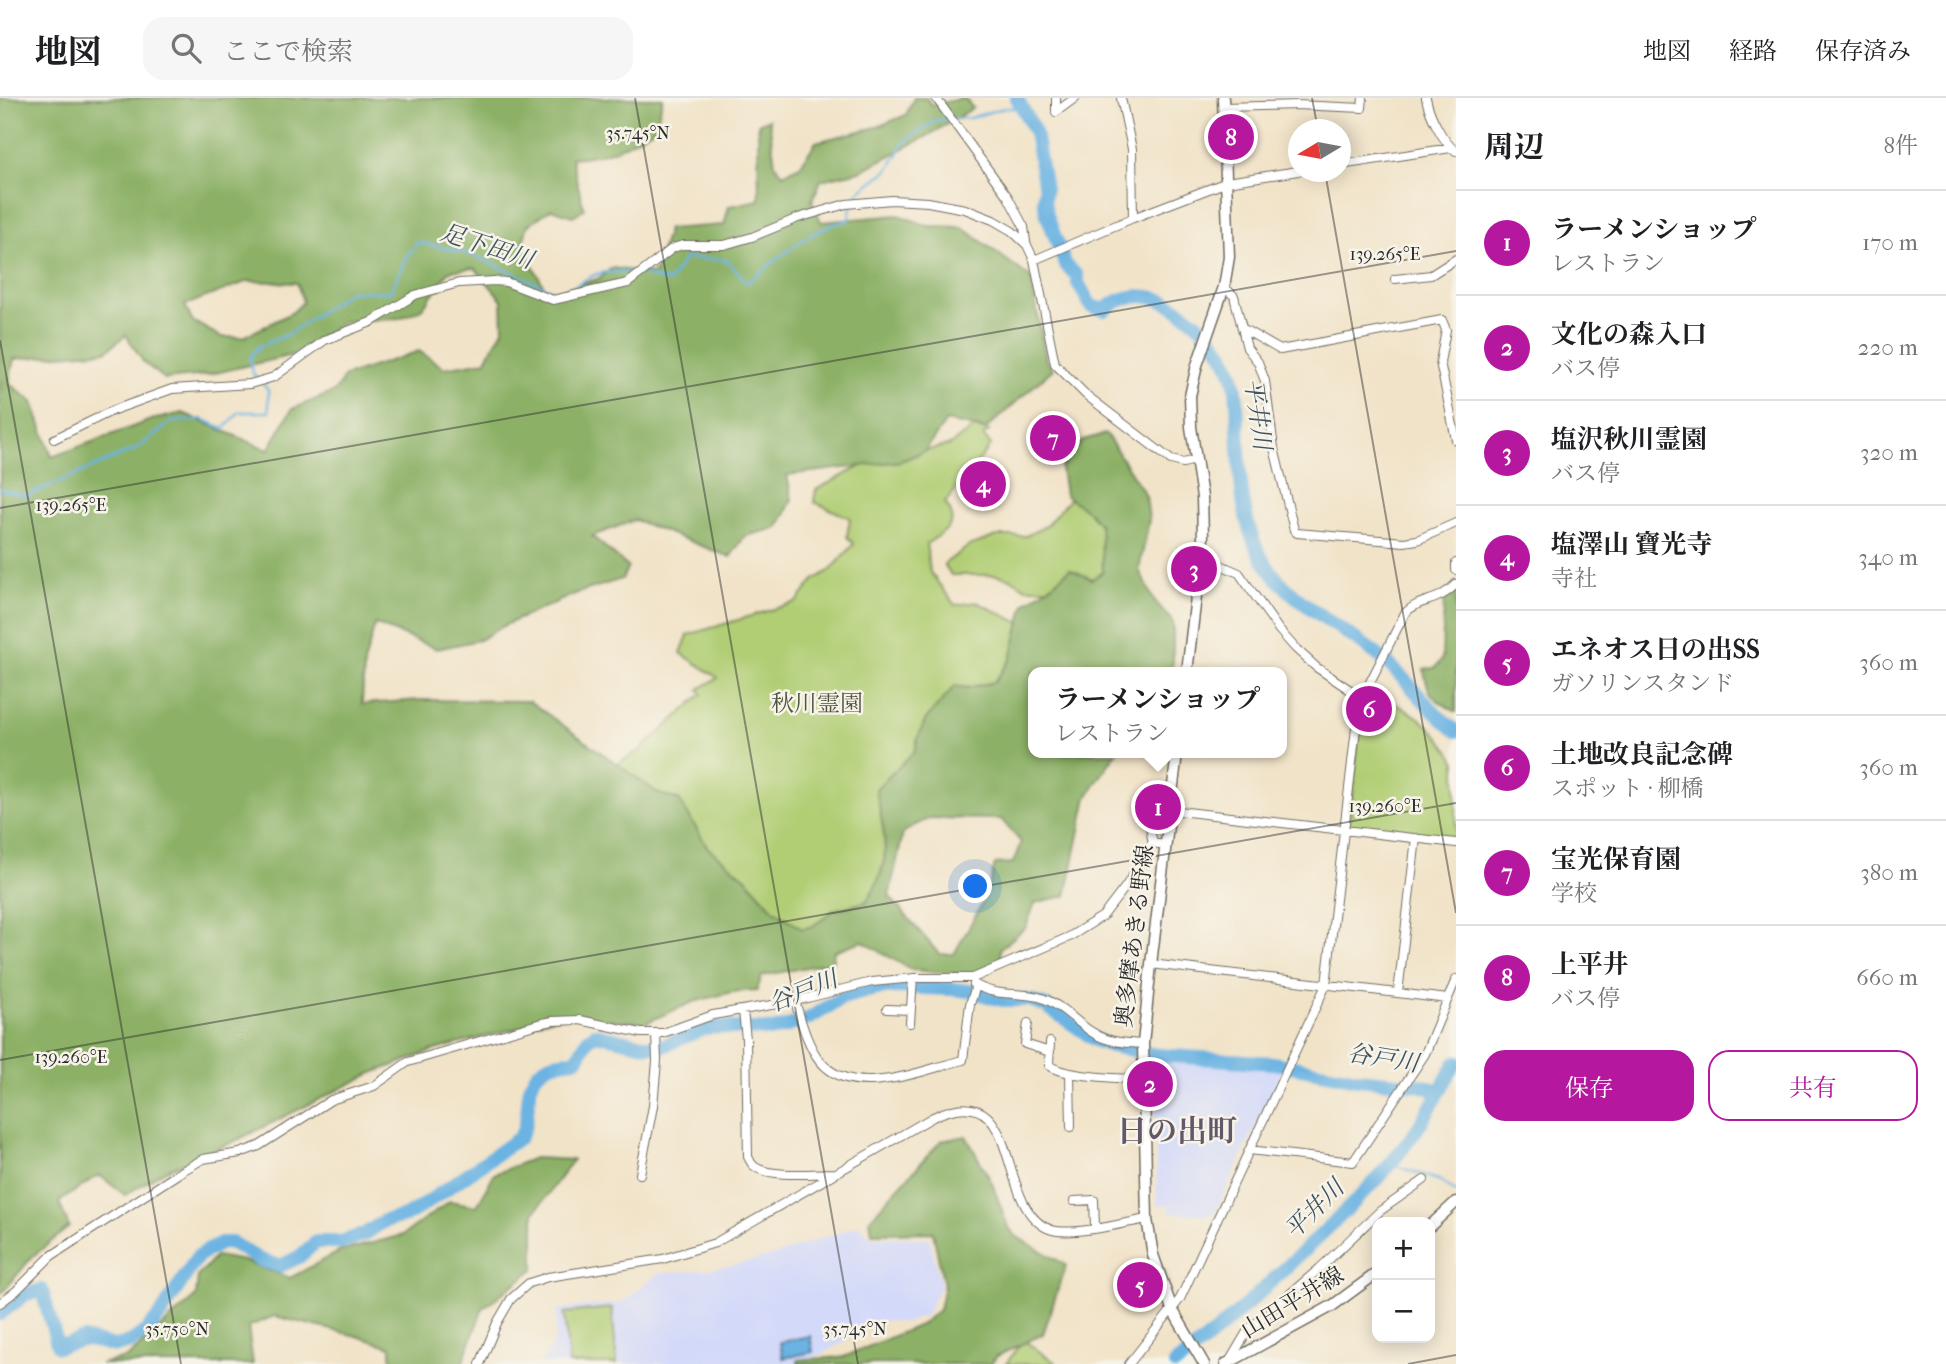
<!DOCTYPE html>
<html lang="ja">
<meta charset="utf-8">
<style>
:root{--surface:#fff;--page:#f6f6f6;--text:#202124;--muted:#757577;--line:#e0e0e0;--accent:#b5179e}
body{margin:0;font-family:"IM FELL French Canon","Noto Serif JP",serif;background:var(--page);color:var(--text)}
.controls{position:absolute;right:21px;bottom:21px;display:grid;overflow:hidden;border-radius:14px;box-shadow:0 4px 18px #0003}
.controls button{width:63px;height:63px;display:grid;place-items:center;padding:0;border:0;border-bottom:2px solid var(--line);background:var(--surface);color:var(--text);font:35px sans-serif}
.compass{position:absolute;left:1288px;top:21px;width:63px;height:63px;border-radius:50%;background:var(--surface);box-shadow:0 4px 18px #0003;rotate:260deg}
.you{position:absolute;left:976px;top:789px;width:24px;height:24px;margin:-18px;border:5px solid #fff;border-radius:50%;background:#1a73e8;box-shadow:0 0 0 10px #1a73e833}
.badge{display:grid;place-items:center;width:46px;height:46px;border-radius:50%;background:var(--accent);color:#fff;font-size:23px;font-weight:700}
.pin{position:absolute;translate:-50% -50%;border:4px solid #fff;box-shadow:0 2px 7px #0006}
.popup{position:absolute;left:1028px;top:569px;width:259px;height:91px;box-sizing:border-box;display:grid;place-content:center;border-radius:14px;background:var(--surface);filter:drop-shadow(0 2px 5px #0005);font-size:23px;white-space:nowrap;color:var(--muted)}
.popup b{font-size:26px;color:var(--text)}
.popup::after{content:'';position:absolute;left:50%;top:100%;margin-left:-14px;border:14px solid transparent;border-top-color:var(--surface)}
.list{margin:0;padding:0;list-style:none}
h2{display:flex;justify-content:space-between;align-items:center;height:91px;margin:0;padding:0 28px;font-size:30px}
h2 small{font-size:23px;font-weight:400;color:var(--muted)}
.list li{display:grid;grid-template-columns:46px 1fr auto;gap:21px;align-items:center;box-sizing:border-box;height:105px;padding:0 28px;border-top:2px solid var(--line)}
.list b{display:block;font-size:26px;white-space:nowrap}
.list p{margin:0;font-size:23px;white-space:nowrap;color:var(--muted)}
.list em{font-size:23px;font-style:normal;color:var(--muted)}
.actions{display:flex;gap:14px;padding:21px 28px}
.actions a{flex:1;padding:16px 0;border:2px solid var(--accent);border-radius:21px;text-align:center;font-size:24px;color:var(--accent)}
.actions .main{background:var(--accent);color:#fff}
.icon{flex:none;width:38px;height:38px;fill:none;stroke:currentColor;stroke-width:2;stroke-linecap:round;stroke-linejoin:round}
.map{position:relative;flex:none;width:1456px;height:1266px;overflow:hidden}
header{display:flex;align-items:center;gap:42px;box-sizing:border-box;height:98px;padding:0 35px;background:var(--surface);border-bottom:2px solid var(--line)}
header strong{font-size:33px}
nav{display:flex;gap:38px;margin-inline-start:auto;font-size:24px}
.search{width:490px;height:63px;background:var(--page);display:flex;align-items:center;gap:18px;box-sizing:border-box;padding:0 24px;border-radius:21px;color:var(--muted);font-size:26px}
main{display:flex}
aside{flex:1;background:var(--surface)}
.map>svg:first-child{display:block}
.built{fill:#d3d9f9}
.green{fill:#b1ce75;stroke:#6e7c50;stroke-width:2}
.forest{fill:#8cb166;stroke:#5c6e48;stroke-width:2;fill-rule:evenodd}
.water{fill:#6bb3e2;stroke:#4b6f86;stroke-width:2}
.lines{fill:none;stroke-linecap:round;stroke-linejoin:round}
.stream{stroke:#6bb3e2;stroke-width:2.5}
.river{stroke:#6bb3e2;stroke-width:14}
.minor-casing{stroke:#706b62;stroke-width:10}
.major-casing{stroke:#706b62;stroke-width:13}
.minor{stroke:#fff;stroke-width:8}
.major{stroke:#fff;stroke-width:10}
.ticks{fill:none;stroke:#2b2b2b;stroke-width:2;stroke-opacity:0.45}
.labels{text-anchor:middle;stroke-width:5;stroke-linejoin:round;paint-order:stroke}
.park-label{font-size:23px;fill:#4c543e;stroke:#f7f3e8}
.street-label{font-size:23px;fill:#2b2b2b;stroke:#f7f3e8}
.water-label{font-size:24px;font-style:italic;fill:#3e5462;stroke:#f7f3e8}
.district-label{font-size:30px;font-weight:bold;fill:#625869;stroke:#f7f3e8}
.ticks-label{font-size:18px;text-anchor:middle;fill:#2b2b2b;stroke:#f7f3e8;stroke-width:5;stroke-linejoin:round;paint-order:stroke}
</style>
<header>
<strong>地図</strong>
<div class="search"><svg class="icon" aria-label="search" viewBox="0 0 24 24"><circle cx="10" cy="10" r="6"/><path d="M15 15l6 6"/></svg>ここで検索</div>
<nav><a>地図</a><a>経路</a><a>保存済み</a></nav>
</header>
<main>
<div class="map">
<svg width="1456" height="1266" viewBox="0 0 1456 1266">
<rect width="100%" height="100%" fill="#f7f3e8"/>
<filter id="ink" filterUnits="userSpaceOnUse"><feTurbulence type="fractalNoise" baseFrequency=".0143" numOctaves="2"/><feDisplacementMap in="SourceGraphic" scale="14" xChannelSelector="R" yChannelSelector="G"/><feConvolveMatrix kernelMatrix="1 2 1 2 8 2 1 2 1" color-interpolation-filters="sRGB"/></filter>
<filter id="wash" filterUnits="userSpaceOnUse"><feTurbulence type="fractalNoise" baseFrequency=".00686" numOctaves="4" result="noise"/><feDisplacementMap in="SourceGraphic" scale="28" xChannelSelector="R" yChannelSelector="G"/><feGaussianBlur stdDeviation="1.57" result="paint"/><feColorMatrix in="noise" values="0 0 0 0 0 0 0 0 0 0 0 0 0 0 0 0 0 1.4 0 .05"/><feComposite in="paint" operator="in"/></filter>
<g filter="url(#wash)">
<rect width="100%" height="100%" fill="#f1e3c8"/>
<path class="built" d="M1154,958L1283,971L1214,1117L1169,1115V1107H1157Z
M859,1127L871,1139L929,1140L941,1186L926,1217L906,1225L881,1222L819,1258L798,1262L797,1266H541L555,1242L557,1211L621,1205L659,1175L704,1172L734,1167L775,1157Z"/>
<path class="green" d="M973,330L989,333L983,338L991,347L945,405C963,426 941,436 926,446L930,474L955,507L977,504L1020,525L1011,561L994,584L967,590L918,639L915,653L876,691C884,739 895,761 866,804L834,812L813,828L802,831L773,811L745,779L708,750L679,702L659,696L617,666L642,651L702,596L699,591L718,580L681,555L688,537L797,504L814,482L831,472L854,446L847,439L850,420L814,404L816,392L863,367L901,363L925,353L950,347Z
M1070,400L1089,414L1100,427L1104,474L1092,481L1070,471L1048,490H1026L1012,481L996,477H951L944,466L969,448L997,438H1026L1046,428Z
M1371,594C1410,612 1434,624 1456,664V741L1349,728L1361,620Z
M612,1210L617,1266H569L564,1215Z
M1023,1242L1056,1265L1055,1266H1006Z"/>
<path class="forest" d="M0,0H663L655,30C625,49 608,58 571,60L584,111L573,118L551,111L528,127L523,144L531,164L548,196L598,181L612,170L654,176L668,131L724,127L729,108L759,102L758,26L769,21L775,67L783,76L800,68L816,44L877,29L906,17L914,0H926L932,7L964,0L973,10L926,39L860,73L821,82L812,103L821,124L898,117L929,128L962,129L1031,180L1046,262L1053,271L986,331L946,323L925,353L901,363L787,377L792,402L778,430L745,438L730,459L635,422L592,438L628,469L622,481L577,495L507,526L479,542L437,551L375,526L364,566L362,606L421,602L529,603L659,696L679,702L708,750L745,779L773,811L802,831L813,828L834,812L866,804C895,761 884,739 876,691L915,653L918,639L926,621L955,588L967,590L995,584L1011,560L1025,505L1048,490L1070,471L1092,481L1103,474L1100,427L1089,414L1065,397L1061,370L1083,342L1106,336L1146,398L1149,422L1139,472L1153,501L1173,524V565L1168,574H1034V655H1116L1087,699L1066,798L1035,805L1026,829L1000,851L1001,862L972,877L912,872L862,843L834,853L832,864L762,878L757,892L732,894L693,904L645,925L565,917L435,952L370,976L235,1043L164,1073L125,1097L99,1077L59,1104L69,1129L31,1160L3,1194L0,1195ZM475,170L502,202L503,232L485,263L444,270L419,253L345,278L334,294L292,311L268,352L183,315L151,322L52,359L33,304L9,285L14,261L106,253L126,237L144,265L165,281L207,277L292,257L344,224L400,220L422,211L449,173ZM248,183L297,185L303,204L293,214L244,239H221L192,223L185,207ZM930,720L1001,721L1021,744L1013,765L995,766L987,797L954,856H939L889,798L903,735L913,728Z
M1456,484V614C1433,601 1427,597 1424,571L1435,570L1442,561L1444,501Z
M966,1038L992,1085L1008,1129L1017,1139L1066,1167L1043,1236L997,1258L991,1266H798V1262L844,1259L920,1227L939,1212L944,1187L933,1134L872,1135L870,1121L941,1043Z
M534,1060L573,1062L534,1115V1171L483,1210L462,1266H391V1249L357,1238L274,1218L248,1229L253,1266H100L127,1260L196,1198L198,1178L216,1158L244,1163L290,1180L339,1154L403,1137L450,1103L477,1108L494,1076Z"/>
<path class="water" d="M810,1238L813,1254L783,1260L780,1244Z"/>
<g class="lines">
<path class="stream" d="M643,177L669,184L685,160L727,162L747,185C776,163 813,128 849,122L852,103L862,91L888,72L906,42L937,22L970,20L1003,10H1014L1019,3
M258,281L253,276L250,260L258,249L289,236L350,193L390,194L407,158L418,144L470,156L549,191L566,195C594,174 601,171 636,176
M0,391L26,398L138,350L171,324L202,321L224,331L239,314H269L268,292L263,286
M1390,1066L1441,1083L1456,1094"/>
<path class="river" d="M1017,0L1035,34L1045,91L1044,103L1047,117L1065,166L1077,178L1078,185L1091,208L1104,212C1124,196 1144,194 1168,205C1177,210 1185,216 1194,223C1212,238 1226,256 1233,278C1238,294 1237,310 1238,326C1240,372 1239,425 1265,465C1291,506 1347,531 1384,562C1410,584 1429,613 1456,633
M0,1216L26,1196L42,1192L58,1249L84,1241L115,1248L131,1244L147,1232L161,1216L198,1158L221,1145H232L260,1162L280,1168L299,1159L316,1144H341L365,1136L384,1123L405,1118L422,1108L519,1040C536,1017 517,981 549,967C557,963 568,964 577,961L588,941L595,936L649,948H663L703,931L716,929L772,932L785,929L810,920L842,900L875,891L894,889L951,891L970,893L1002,902H1030L1046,908L1097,943L1111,948L1157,957L1274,965L1357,981L1420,987L1439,993
M1175,1266C1218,1235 1257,1197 1295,1161C1337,1121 1379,1084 1413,1037C1429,1014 1442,988 1456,964"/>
</g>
</g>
<g filter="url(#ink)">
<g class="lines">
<defs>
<path id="minor" d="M936,0L1008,99L1024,129L1026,144
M1056,0V14
M1121,0L1132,51L1133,120
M1426,0C1429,16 1443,45 1456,53
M1223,9L1297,7L1362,10L1363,0
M1056,14L1075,0
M1340,67L1451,50
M1034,162L1133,120L1227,84L1298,73
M1395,181L1431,177L1456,161
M1224,189L1234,198L1247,250L1258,264L1265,283L1274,350L1294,432L1297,435L1404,444L1417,442L1456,425
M1242,230L1280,252L1442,222L1446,232L1440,264L1456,342
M54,341L114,312L172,291L250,286L274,279L325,242L371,224L415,197L459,185L495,183L506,184L553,202L628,185L673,150L683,147H724L752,139L798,120L846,106L892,102L928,104L965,111L993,122L1012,133L1027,147L1034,162L1055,266L1086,297L1171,362L1183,365L1196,362
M1202,459L1239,475L1279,532L1295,550L1316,569L1362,600
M1456,465V472
M1170,712L1456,745
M1153,745C1148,724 1148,708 1160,690H1173
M1151,866L1448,901
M974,886C997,900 1018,893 1042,900C1066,908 1082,933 1106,941C1117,945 1131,945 1143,946
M1398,895L1416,740
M795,903C801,922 807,947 820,963C853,1003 922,972 963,962L970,906L975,891L974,887
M887,911L911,912
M743,913L746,941L748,1059C750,1062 751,1066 754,1068C768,1080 816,1075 835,1075
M910,925L913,880
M1028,925L1025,946L1050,954
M1050,944L1049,967C1062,979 1123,980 1143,982
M1070,975L1071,1029
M1249,1052L1353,1064L1425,956L1456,881
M640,1076L653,1008L657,963L656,935
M1074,1103L1094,1102L1095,1129
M0,1205L16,1193L51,1158L184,1072L203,1061L240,1055L259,1048L331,1002L374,988L408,964L538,926L553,923L580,922L641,935H663L713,917L795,903L872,884L915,880H973L1069,839L1103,818L1126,788L1152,745L1166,747
M1229,1264L1248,1232L1320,1170L1380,1113L1424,1082
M480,1266L497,1225L511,1201L529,1185L548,1179L663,1161L715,1145L933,1019C1027,974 992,1113 1052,1132C1073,1138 1124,1125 1147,1121
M1129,1266L1180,1201L1326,887L1358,613L1362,600L1405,515C1421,499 1437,506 1456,486"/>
<path id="major" d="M1187,574L1203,440L1202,399L1191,329L1190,298L1197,267L1224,189L1229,159L1223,0
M1177,655L1151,866L1143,946L1147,1121L1153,1157L1172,1211L1204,1266
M1430,1128L1456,1104
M1226,1266L1332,1208L1377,1175"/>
</defs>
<use href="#minor" class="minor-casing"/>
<use href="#major" class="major-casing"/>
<use href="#minor" class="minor"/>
<use href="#major" class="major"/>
</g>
</g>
<path class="ticks" d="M635,0L858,1266M1312,0L1318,32M1325,74L1456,815M0,242L181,1266M0,410L1456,153M0,962L1456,705M1408,1266L1456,1257"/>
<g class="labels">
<g class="park-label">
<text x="817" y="613">秋川霊園</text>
</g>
<g class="street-label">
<text transform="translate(1134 838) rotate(-83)" y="8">奥多摩あきる野線</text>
<text transform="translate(1292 1204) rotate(-31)" y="8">山田平井線</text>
</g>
<g class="water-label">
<text transform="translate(487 148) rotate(18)" y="8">足下田川</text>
<text transform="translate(1258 316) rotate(82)" y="8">平井川</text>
<text transform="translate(803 893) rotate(-22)" y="8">谷戸川</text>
<text transform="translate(1383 960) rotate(9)" y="8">谷戸川</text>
<text transform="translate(1314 1111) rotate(-45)" y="8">平井川</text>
</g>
<g class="district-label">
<text x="1177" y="1043">日の出町</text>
</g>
</g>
<g class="ticks-label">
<text x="638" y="41">35.745°N</text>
<text x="1385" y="162">139.265°E</text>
<text x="71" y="413">139.265°E</text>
<text x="1385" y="714">139.260°E</text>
<text x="71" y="965">139.260°E</text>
<text x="177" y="1237">35.750°N</text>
<text x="855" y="1237">35.745°N</text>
</g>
</svg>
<div class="controls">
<button>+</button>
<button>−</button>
</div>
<svg class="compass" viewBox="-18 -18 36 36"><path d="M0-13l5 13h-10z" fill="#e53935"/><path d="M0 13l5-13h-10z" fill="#757577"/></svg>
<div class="you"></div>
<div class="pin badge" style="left:1158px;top:709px">1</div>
<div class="popup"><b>ラーメンショップ</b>レストラン</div>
<div class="pin badge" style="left:1150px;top:986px">2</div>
<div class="pin badge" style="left:1194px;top:471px">3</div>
<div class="pin badge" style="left:983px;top:386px">4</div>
<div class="pin badge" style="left:1140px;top:1187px">5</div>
<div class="pin badge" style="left:1369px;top:611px">6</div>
<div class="pin badge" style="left:1053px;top:340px">7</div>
<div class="pin badge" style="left:1231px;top:39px">8</div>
</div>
<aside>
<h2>周辺<small>8件</small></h2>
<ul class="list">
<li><span class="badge">1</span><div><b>ラーメンショップ</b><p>レストラン</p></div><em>170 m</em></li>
<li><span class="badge">2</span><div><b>文化の森入口</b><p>バス停</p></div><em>220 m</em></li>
<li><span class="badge">3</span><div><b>塩沢秋川霊園</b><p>バス停</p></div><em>320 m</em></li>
<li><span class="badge">4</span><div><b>塩澤山 寶光寺</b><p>寺社</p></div><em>340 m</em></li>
<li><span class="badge">5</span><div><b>エネオス日の出SS</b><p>ガソリンスタンド</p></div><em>360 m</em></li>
<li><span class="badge">6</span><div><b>土地改良記念碑</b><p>スポット · 柳橋</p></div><em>360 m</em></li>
<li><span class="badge">7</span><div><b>宝光保育園</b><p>学校</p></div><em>380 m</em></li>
<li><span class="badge">8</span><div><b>上平井</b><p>バス停</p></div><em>660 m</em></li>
</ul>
<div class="actions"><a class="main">保存</a><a>共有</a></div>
</aside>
</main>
